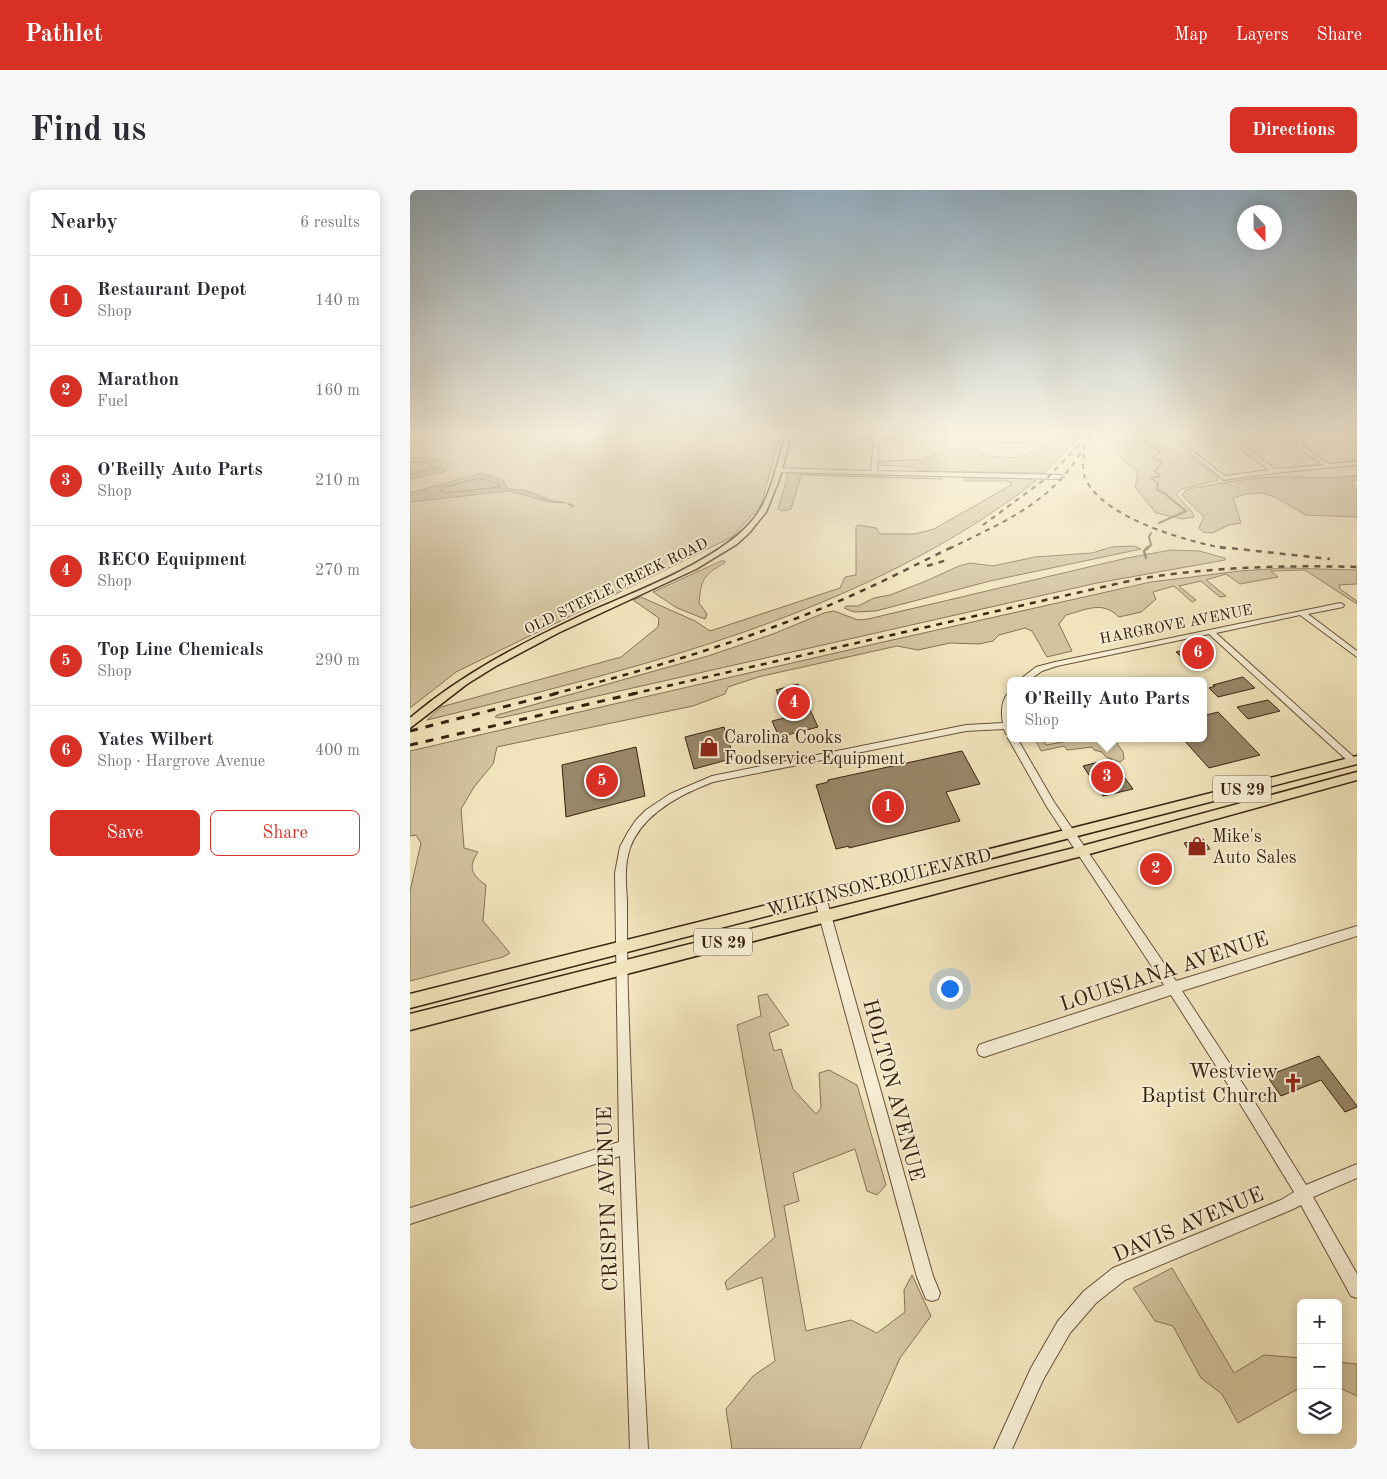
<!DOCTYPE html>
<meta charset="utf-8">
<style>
:root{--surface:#fff;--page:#f7f7f7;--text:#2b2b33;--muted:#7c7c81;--line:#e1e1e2;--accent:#d93025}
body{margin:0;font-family:"Old Standard TT",serif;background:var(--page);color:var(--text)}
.controls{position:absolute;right:15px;bottom:15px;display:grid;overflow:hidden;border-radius:8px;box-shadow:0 2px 12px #0003}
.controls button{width:45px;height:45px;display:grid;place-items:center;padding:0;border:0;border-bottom:1px solid var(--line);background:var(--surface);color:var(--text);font:25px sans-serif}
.compass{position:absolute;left:827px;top:15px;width:45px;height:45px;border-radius:50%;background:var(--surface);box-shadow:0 2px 12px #0003;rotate:158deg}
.you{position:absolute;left:539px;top:798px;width:18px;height:18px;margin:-12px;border:4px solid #fff;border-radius:50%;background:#1a73e8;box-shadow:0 0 0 8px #1a73e833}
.badge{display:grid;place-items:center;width:32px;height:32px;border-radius:50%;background:var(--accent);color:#fff;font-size:16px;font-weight:700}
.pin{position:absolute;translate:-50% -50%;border:2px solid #fff;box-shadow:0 1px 5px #0006}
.popup{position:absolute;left:597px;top:487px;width:200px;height:65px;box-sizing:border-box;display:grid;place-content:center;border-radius:8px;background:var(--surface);filter:drop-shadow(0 1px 4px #0005);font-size:16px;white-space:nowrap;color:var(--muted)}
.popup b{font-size:19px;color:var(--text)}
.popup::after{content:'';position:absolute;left:50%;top:100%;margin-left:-10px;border:10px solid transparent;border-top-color:var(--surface)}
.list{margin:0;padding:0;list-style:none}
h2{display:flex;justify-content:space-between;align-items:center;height:65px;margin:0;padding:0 20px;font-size:21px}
h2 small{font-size:16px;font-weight:400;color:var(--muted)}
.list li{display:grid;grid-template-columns:32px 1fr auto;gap:15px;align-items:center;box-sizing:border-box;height:90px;padding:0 20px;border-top:1px solid var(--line)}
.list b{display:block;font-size:19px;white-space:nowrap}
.list p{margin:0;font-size:16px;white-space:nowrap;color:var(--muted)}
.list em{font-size:16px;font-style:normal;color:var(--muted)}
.actions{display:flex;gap:10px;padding:15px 20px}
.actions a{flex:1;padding:11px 0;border:1px solid var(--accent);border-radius:8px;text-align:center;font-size:18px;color:var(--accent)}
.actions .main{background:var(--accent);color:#fff}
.icon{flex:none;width:28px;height:28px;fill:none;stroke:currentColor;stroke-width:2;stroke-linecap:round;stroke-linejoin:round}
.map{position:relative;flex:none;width:947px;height:1259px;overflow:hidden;border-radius:8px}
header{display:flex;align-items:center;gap:30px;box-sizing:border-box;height:70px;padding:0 25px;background:var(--accent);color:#fff}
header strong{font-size:24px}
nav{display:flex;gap:28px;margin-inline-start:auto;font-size:18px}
.intro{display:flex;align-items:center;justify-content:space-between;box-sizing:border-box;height:120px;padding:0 30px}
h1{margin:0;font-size:35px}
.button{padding:12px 22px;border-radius:8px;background:var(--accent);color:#fff;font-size:18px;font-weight:700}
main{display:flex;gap:30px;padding:0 30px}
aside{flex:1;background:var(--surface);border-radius:8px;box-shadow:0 2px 12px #0003}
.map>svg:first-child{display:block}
.green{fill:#d2c39e;stroke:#857256}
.water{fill:#b2a281;stroke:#816f53}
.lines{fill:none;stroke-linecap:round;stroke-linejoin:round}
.shore{stroke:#756248;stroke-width:1}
.stream-far1{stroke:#816f53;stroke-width:2}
.stream{stroke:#816f53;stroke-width:2.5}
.building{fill:#988768;stroke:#38220e}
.minor-casing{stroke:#66523a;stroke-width:2}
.major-casing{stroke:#38220e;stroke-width:3}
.minor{fill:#f6edd3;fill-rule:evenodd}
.major{fill:#f1e4bc;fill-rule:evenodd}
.rail-far2{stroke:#38220e;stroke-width:2;stroke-dasharray:5 5;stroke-linecap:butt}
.rail-far1{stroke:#38220e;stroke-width:2.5;stroke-dasharray:6 6;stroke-linecap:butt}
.rail{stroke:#38220e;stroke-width:3;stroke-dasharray:8 8;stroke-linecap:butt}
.labels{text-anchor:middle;stroke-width:4;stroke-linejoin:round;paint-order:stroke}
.far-street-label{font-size:15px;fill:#38220e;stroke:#f6edd3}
.shield{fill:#f6edd3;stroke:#715f49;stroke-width:1}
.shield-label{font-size:16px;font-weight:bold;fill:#38220e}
.poi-label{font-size:18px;fill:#38220e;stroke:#f6edd3;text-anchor:start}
.street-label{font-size:18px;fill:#38220e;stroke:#f6edd3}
.near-street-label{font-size:21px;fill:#38220e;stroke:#f6edd3}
.near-poi-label{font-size:21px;fill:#38220e;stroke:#f6edd3;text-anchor:end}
</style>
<header>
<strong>Pathlet</strong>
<nav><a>Map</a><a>Layers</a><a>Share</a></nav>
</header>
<div class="intro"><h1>Find us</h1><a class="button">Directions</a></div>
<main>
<aside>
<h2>Nearby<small>6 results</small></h2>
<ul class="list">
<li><span class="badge">1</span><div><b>Restaurant Depot</b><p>Shop</p></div><em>140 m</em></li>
<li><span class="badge">2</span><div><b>Marathon</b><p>Fuel</p></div><em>160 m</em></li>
<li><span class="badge">3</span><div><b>O'Reilly Auto Parts</b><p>Shop</p></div><em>210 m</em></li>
<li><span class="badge">4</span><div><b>RECO Equipment</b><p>Shop</p></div><em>270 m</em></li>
<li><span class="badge">5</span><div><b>Top Line Chemicals</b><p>Shop</p></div><em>290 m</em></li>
<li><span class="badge">6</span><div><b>Yates Wilbert</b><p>Shop · Hargrove Avenue</p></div><em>400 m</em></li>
</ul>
<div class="actions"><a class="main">Save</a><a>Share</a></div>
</aside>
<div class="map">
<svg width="947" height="1259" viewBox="0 0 947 1259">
<rect width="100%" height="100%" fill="#f1e4bc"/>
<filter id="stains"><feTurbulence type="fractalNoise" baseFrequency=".004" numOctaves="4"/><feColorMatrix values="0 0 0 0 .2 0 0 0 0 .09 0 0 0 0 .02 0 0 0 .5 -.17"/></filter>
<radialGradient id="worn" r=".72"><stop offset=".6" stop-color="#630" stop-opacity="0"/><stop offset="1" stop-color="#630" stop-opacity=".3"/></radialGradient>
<path class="green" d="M0,246H370L351,315L322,347L46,482L0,518Z
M576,246H670L635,283L505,281L503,277L470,275L469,271L510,270L541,259L560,258H564L576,266L607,268L635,257L638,253L635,251L585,248Z
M703,246H742L754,256L781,267L808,288V290L772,299L766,304L782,322L784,327L772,329L746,323L725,297L727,288V281C712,270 705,264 703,246Z
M379,281L530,286L533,289L391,285L381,319L373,321L368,319Z
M947,285V290L942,291L947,301V327L896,325L865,307L852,303L836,304L823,308L831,333L819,335L802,343L793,342L789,338L794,327L772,305L775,301L783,298C811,294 840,287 869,287C895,286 921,290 947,285Z
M554,288H616L626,291C451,426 228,478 17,530L31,517L211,467L248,437L249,428L223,410L231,407L285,431L300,441L430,398L435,387L446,385V337L448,335L466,338L470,344H505L524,339L601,295V292L598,291H556L553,290Z
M724,356L731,359L580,391L466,421L444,422L434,418L436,416H448L464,408L480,405L516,391L549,376L560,373L583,376L625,367L682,363L702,357Z
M761,360L789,361L815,368V370L687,393L90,528L85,527L87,525L298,466L363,444L414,423L424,421L448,430L458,429L717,368Z
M311,371H315V373C294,384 291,389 289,413L297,424L295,429L267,418L243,402Z
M875,378L947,380V394L929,395L930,399L947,411V414L895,380L861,381L868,387L830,394L816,384L796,390L816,406L810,407L791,391L769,396L786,410L782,412L764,396L743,402L746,409L731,422L709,427C692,410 676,420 656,425L649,434L662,461L637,467L622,441L615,438L589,445L583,451L569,454L540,453L508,460L487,456L348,487L318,497L315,504L283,516L87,557L83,574L64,597L51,619L54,658L68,662C58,677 61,685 76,695L73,731L100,763L93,767L0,791V701L11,653L6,645L0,646V561L469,453L741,392L830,381Z
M675,548H703L713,562L714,569L710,572L696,567L692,562L684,560L682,557L657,560L654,556L631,561L626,551L633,550L636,555Z
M357,804L379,835L359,843L364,861L371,859L383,899L406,924L411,918L409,883L419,880L447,895L476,995L467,1005L457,1001L445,959L383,983L389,1011L374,1016L396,1141L441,1130L467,1143L495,1122L494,1100L502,1085L521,1126L490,1168L450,1259H322L316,1219L343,1186L365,1171L352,1087L317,1100L315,1092L365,1047L327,835L351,826L348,806Z
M762,1078L824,1183L854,1165L891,1168V1197L828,1233L812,1204L791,1188L763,1136L745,1131L723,1098Z
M928,1172L947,1174V1206L928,1197Z"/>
<path class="water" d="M16,267L41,274L34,282L0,289V268Z
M71,283L93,290L98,299L115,300L140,310L157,313L140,312L99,301L0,312V303Z"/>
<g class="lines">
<path class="shore" d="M0,272L17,273L26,278L0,284
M70,288L89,294L90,297L34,303L31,301L33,298Z"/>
<path class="stream-far1" d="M736,246V253L751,261L743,267L752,273L745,281L750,286L741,288L748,293L747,300L754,303L776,321L749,333
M159,314L163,316
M737,359L741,355L739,347L741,343"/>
<path class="stream" d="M736,368L734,361L738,357"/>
</g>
<path class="building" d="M787,457L798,467L777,472L766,462Z
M833,487L845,498L808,507L799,498L805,496L803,495Z
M388,494L408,537L369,547L362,531L378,527L366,500Z
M858,510L870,521L838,529L827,517Z
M808,522L850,565L799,578L772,548H793V526Z
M314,537L324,568L284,579L275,547Z
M226,557L235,606L156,627L152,575Z
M552,561L570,594L536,602L550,631L439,658V656L426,659L406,595L418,592V590Z
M701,569L723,599L693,606L673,576Z
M793,649L800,659L781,664L774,653Z
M909,866L947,916V917L935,922L911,890L871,906L857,886Z"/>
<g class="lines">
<defs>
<path id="minor" d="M418,246H469L640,250L642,253L469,249L467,281L651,285L654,287L651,289L367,282L364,280L367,278L461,281L464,249L420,247Z
M759,246H763L815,286L859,280L814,246H819L865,279L913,275L891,260L886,253L891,248L893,249L892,253L895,258L919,274L947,271V275L864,283L814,290Z
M930,413L934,415L933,417L898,424L947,461V467L890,425L806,443L946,569L947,572L943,574L940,573L799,444L647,476L632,481L618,491H608L626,477L645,472Z
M601,501V545L596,544L594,539L556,541L303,592C271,604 232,624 220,658C214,675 216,694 217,711C217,742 217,774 218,805C223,957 230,1108 238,1259H220L210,966L0,1034V1018L209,952L205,683L210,657L218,642L226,630L236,620L260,604L302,586L556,535L593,533C591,523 591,507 601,501Z
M601,545V548H607L644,612L766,791L947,736V746L772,801L839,903L896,995L947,974V988L903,1007L947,1084V1108L941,1106L891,1015L881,1020L715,1090L686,1113L660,1143L633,1190L602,1259H584L621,1178L648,1131L674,1101L703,1078L871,1010L884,1002L829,912L761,805L574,867L569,865L567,860L569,855L574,853L754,795L637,617L598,548Z
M410,702L414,704L416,707L523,1086L530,1103L528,1109L522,1111L516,1109L507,1087L404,707L406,704Z"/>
<path id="major" d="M375,246H381L369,290L356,322L339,343L327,354L286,379L148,443L86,476L57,494L0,538V528C52,484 110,454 172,425C221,403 313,370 345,327C362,305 367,272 375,246Z
M947,566V574L0,818V804L509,677Z
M947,582V590L672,666L0,840V824L672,656Z"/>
</defs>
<use href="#minor" class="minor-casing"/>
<use href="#major" class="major-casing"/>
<use href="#minor" class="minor"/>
<use href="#major" class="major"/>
<path class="rail-far2" d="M674,264C673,273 672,282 676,290C695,329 779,352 818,359
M573,335L638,287L672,252
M539,359C603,327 645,312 681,246"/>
<path class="rail-far1" d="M810,357L920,369
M517,376L537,370
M143,504C230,482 317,456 400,423C449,404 495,380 542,357
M222,504L728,389C801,377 873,375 947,377"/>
<path class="rail" d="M0,541L148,503
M0,555L227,503"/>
</g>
<linearGradient id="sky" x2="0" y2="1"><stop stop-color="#92adbf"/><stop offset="0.58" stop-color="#f9f3e1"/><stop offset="1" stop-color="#f9f3e1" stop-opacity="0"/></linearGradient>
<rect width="947" height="422" fill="url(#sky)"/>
<defs>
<symbol id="shop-bare" viewBox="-9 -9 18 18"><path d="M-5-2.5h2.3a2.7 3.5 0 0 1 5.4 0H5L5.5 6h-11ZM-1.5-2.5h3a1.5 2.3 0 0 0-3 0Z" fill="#8f2418" stroke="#f6edd3" stroke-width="2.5" paint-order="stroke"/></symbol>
<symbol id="church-bare" viewBox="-9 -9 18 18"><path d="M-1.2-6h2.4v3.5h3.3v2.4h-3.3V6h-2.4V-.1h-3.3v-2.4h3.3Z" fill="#8f2418" stroke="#f6edd3" stroke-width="2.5" paint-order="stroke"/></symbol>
</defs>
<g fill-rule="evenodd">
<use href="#shop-bare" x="285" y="543" width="28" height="28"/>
<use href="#shop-bare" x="773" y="642" width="28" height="28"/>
<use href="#church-bare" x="869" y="879" width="28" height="28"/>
</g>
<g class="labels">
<g class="far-street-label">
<text transform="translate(206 396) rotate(-26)" y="5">OLD STEELE CREEK ROAD</text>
<text transform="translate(766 434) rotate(-11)" y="5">HARGROVE AVENUE</text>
</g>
<g class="shield">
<rect x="803" y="585.5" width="58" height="27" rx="4"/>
<rect x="284" y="738.5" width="58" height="27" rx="4"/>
</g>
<g class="shield-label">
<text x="832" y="605">US 29</text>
<text x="313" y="758">US 29</text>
</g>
<g class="poi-label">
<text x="314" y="553">Carolina Cooks<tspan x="314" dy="21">Foodservice Equipment</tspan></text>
<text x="802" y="652">Mike's<tspan x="802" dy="21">Auto Sales</tspan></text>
</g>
<g class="street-label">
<text transform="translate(469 692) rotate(-14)" y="6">WILKINSON BOULEVARD</text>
</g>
<g class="near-street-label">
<text transform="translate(754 781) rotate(-18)" y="7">LOUISIANA AVENUE</text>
<text transform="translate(484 900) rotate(75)" y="7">HOLTON AVENUE</text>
<text transform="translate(197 1009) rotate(-92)" y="7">CRISPIN AVENUE</text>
<text transform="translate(778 1034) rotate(-23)" y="7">DAVIS AVENUE</text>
</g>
<g class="near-poi-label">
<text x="868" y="888">Westview<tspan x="868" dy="24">Baptist Church</tspan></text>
</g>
</g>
<rect width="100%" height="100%" filter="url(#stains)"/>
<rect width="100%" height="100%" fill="url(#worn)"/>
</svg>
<div class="controls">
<button>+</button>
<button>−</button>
<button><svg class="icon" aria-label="layers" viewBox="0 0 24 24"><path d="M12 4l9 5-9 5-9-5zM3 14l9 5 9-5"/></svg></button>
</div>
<svg class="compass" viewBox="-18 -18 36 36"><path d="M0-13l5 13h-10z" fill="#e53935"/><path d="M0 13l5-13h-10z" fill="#7c7c81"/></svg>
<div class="you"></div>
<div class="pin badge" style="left:478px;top:617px">1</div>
<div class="pin badge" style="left:746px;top:679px">2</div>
<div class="pin badge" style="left:697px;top:587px">3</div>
<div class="popup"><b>O'Reilly Auto Parts</b>Shop</div>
<div class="pin badge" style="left:384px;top:513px">4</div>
<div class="pin badge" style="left:192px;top:591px">5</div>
<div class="pin badge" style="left:788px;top:463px">6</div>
</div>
</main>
